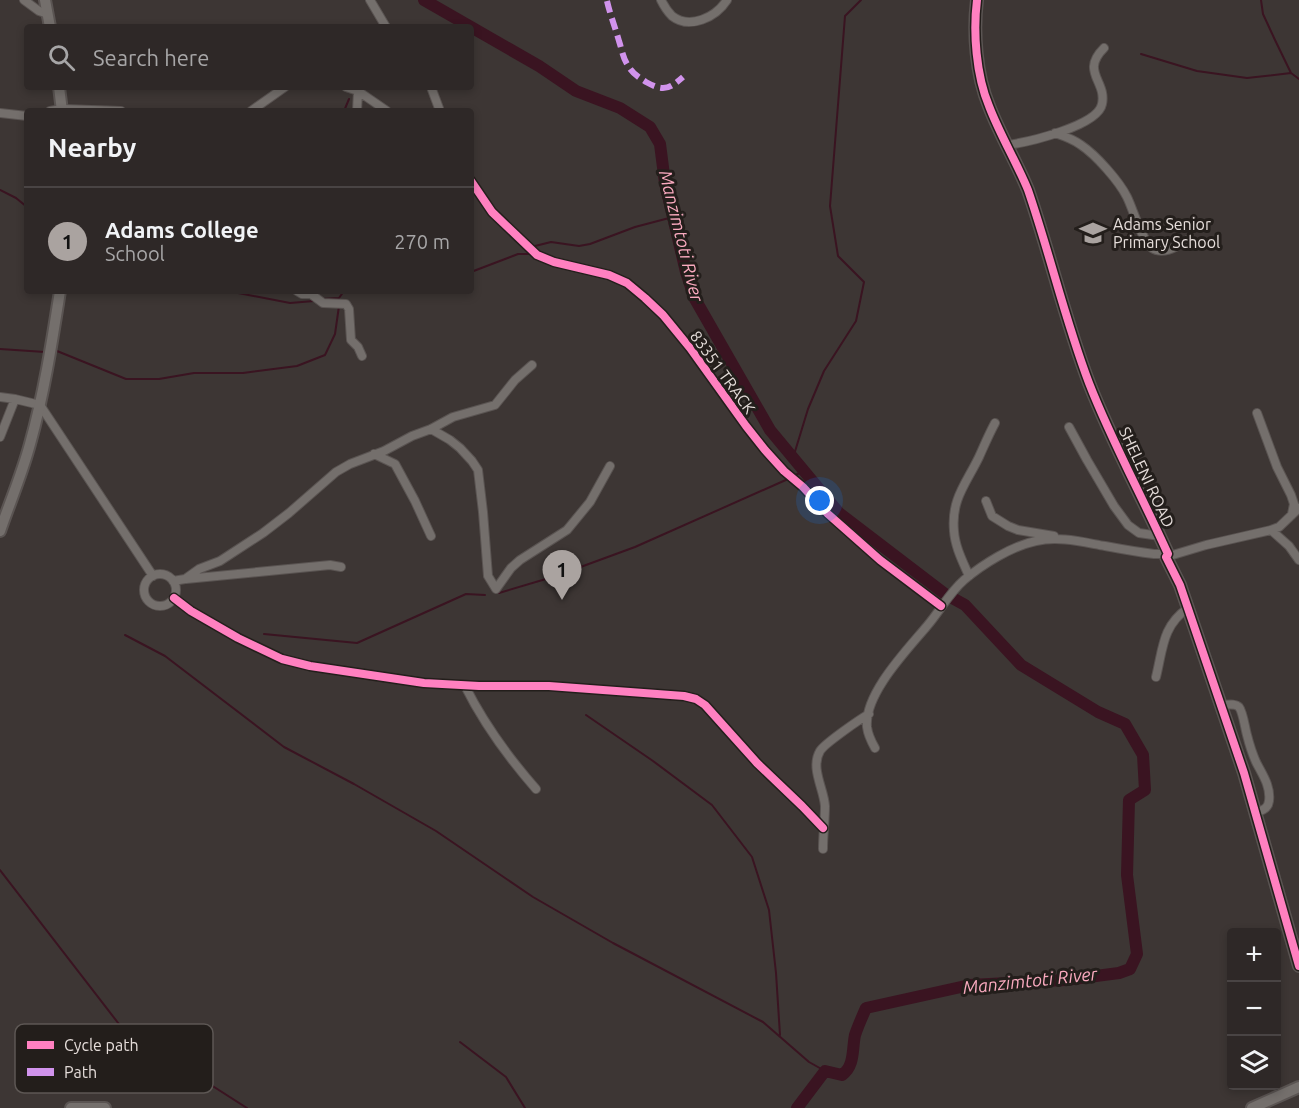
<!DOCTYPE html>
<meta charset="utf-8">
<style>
:root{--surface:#2e2827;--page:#36302f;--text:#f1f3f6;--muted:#a7a6a7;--line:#494444;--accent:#aaa3a0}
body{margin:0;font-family:Ubuntu,sans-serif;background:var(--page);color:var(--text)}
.controls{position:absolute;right:18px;bottom:18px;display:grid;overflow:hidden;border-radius:6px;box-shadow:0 3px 9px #0003}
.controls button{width:54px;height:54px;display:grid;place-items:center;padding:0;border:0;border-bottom:2px solid var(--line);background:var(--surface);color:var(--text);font:30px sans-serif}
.you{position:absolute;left:820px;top:501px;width:21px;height:21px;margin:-15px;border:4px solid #fff;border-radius:50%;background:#1a73e8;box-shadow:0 0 0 9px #1a73e833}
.badge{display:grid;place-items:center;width:39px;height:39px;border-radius:50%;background:var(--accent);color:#111;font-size:20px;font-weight:700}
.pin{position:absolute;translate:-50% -50px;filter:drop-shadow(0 2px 3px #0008)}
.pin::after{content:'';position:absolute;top:32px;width:21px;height:18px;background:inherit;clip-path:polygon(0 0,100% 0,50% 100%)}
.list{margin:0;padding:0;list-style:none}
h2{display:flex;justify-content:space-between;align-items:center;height:78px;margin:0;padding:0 24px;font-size:26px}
h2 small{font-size:20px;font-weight:400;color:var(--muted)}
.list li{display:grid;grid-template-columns:39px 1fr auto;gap:18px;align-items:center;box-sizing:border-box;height:108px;padding:0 24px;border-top:2px solid var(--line)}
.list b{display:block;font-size:22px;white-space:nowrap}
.list p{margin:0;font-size:20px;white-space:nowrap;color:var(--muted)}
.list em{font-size:20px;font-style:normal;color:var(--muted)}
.icon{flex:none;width:33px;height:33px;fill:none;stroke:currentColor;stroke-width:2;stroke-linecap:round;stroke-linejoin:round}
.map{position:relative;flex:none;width:1299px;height:1108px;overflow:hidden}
.search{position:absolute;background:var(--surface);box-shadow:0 3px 9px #0003;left:24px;top:24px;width:450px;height:66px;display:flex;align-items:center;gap:15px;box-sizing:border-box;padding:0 21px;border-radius:6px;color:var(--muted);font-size:22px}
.panel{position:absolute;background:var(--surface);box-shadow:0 3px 9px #0003;left:24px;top:108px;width:450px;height:186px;border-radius:6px}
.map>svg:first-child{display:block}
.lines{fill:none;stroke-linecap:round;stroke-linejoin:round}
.stream{stroke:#3a1421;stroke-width:2}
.river{stroke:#3a1421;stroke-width:12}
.street-casing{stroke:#5a5452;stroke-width:10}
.secondary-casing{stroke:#5a5452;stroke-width:14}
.street{stroke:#746f6c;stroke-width:8}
.secondary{stroke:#746f6c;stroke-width:10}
.quiet{stroke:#d193ec;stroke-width:6;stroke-dasharray:12 6;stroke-linecap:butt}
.cycleway-casing{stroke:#231e1b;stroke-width:11}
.cycleway{stroke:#ff80c0;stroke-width:8}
.labels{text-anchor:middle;stroke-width:6;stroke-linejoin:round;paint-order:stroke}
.poi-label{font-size:16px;fill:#e5ddda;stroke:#231e1b;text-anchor:start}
.street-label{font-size:16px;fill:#e5ddda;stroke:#231e1b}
.water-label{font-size:18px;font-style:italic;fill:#faaabf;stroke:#231e1b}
.key{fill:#231e1b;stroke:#5d5754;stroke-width:1.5}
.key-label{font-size:16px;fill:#e5ddda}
</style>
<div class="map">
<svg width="1299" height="1108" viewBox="0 0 1299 1108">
<rect width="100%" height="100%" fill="#3d3634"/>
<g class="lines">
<path class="stream" d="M1261,0L1263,14L1275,40L1291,73L1299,79
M1141,54L1197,71L1247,78L1291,73
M344,111L349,99
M0,190L16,198L27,207
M535,246L551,242L579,246L590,244L635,227L673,217
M471,272L518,254H531
M228,291L290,303L314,301
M322,299L339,298L344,291
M0,349L45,352
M57,351L126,379H159L194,373H243L297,366L325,355L335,334L339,306
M793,458L808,409L824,371L856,321L864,282L838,256L830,206L845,16L861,0
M793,476L804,471
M499,593L556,576L635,547L788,479
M264,634L357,643L466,594L485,595
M125,635L165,656L284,747L354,784L436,831L533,897L613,943L763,1022L809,1062L825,1071
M586,715L653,761L712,805L752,857L769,910L776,973L780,1035
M0,870L122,1028L247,1108
M460,1042L506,1077L525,1108"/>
<path class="river" d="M424,0L539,66L576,91L620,108L650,127L660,144L665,183L686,272L695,299L770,430L839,513L945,594L965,605L1021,665L1098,712L1125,724L1143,755L1145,790L1129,800L1127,875L1137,954L1130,969L1119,973L1065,980L970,985L866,1008C862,1017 858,1026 855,1035C852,1049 855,1066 842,1075L825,1071L797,1108"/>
<defs>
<path id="street" d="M24,0L39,11L48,14
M370,0L386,27
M661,0C664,6 667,11 672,16C690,30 716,17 727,0
M346,87L358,91L387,111
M431,87L440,111
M50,111L62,109L121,111
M251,111L285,87
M357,111L358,91
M0,113L27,116
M1055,133C1064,136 1073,139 1081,145C1096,155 1119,181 1127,197C1133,209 1142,241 1152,248C1164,256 1179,245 1190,239
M1008,145C1028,142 1098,126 1102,104C1107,81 1080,72 1104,48
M471,181L492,212L537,255L554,262L609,275L627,283L645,298L663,315L690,348L746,426L765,450L784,471L803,487L828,514L880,560L941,606
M297,291L302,294H311L323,303L346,304L349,309L351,340L358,347L362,356
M0,397L15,399
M1257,413L1277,467L1291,495L1294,504L1292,514
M1069,427L1087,460L1114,506L1128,525L1139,533L1160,536
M431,429L450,440L460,448L472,461L478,470L483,512L488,576L496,589L511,568L520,560L567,530L590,502L610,466
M0,437L15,399L40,405L153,576
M374,454L395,464L415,501L431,536
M986,501L992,516L1008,526L1018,530L1054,536
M1271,530L1289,546L1299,560
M1166,557L1206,545L1271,530L1279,527L1299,508
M144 590a16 16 0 1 1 32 0a16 16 0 1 1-32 0Z
M969,576C963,562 955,547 954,531C951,499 966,484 979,457C984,446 989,434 995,423
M186,579L330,565L341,567
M173,581L185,579L199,569L220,561L263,533L289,513L336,472L350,464L384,451L412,436L431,429L453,417L495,405L515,380L532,365
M174,598L191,611L238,638L282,659L310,666L424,683L479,686H549L684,696L696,699L705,705L757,763L802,806L823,828
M1156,677C1163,649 1162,626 1188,608
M465,686C484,724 508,757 536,789
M1221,705C1227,705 1235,703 1239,707C1243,712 1245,728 1247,735C1249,743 1252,753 1256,762C1262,774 1271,786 1269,801C1268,809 1262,810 1256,813
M875,748C871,741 868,735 867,727C864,694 907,650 927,626C940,611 949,593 964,580C983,564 1012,546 1036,541C1059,536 1082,542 1105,546C1121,549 1138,552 1154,554H1168
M823,849C823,835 825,820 825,806C824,789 810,768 820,751C824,744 860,719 869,714"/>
<path id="secondary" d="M45,0L50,27
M977,0C973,32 976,75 989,106C1000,135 1016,161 1028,190C1050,254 1065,320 1089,383C1110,437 1138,489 1162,541L1168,554L1166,557L1180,585L1244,773L1299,966
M59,87L62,111
M0,531C10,502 22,474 30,444C44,394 52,342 60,291
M71,1108H105
M1252,1108L1299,1087"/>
</defs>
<use href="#street" class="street-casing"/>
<use href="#secondary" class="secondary-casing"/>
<use href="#street" class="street"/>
<use href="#secondary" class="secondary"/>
<path class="quiet" d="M607,1C610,14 615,27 619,41C622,50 623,59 629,67C633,74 640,78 646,82C664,92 669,89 683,77"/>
<defs>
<path id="cycleway" d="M977,0C973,32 976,75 989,106C1000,135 1016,161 1028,190C1050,254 1065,320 1089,383C1110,437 1138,489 1162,541L1168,554L1166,557L1180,585L1244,773L1299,966
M471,181L492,212L537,255L554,262L609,275L627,283L645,298L663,315L690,348L746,426L765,450L784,471L803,487L828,514L880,560L941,606
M174,598L191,611L238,638L282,659L310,666L424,683L479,686H549L684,696L696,699L705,705L757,763L802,806L823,828"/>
</defs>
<use href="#cycleway" class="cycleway-casing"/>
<use href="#cycleway" class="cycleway"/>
</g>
<defs>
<symbol id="school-bare" viewBox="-9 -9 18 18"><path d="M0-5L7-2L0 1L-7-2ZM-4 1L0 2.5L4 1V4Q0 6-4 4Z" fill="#aaa3a0" stroke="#231e1b" stroke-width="2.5" paint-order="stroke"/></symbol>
</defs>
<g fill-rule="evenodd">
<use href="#school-bare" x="1074" y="214" width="38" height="38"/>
</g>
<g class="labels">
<g class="poi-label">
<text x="1113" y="230">Adams Senior<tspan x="1113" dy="18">Primary School</tspan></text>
</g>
<g class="street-label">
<text transform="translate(723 372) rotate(54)" y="6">83351 TRACK</text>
<text transform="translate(1147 477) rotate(65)" y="6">SHELENI ROAD</text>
</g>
<g class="water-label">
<text transform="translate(681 236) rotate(76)" y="6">Manzimtoti River</text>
<text transform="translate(1030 981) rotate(-6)" y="6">Manzimtoti River</text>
</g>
</g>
<rect x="15" y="1024" width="198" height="69" rx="9" class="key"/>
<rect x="27" y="1041" width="27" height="8" fill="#ff80c0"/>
<rect x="27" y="1068" width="27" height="8" fill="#d193ec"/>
<g class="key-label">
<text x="64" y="1051">Cycle path</text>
<text x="64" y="1078">Path</text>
</g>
</svg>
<div class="controls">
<button>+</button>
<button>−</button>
<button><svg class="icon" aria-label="layers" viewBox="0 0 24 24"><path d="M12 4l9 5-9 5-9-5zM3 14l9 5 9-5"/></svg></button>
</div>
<div class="you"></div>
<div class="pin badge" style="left:562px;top:600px">1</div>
<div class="search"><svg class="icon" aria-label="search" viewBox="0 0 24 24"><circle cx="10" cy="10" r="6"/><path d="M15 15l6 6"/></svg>Search here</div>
<section class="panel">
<h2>Nearby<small></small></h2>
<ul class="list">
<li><span class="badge">1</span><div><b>Adams College</b><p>School</p></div><em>270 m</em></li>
</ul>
</section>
</div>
